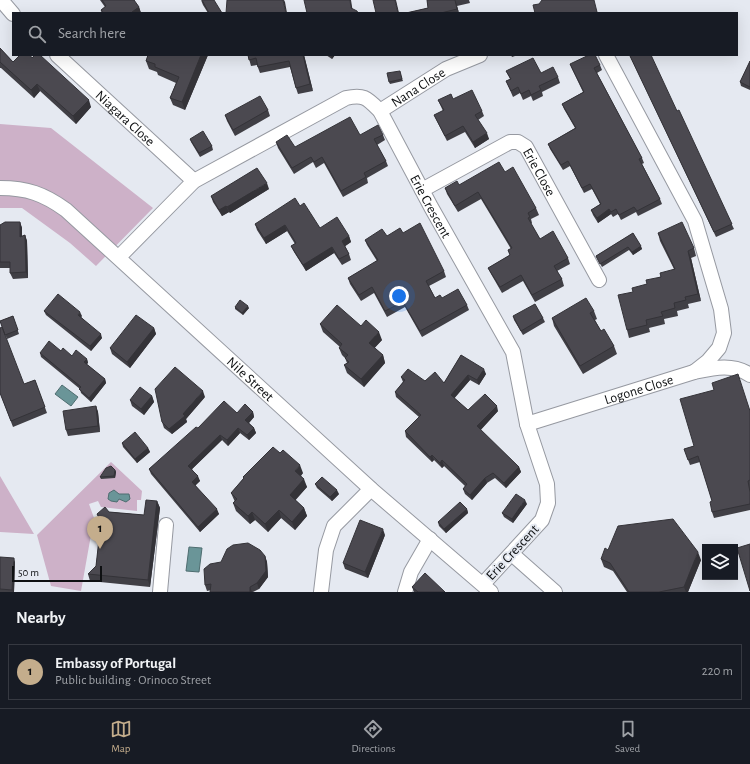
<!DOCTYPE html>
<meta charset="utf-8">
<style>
:root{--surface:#171b24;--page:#20242c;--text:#f1f3f6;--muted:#9ea1a6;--line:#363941;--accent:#c4ad8c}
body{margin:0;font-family:"Alegreya Sans",sans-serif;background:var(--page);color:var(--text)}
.controls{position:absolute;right:12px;bottom:12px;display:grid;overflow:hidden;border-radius:0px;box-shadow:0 4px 16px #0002}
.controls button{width:36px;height:36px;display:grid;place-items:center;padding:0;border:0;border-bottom:1px solid var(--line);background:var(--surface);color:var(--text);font:20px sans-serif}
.scale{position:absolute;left:12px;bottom:10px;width:90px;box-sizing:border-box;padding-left:4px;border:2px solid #0e1012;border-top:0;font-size:11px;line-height:14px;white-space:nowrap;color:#0e1012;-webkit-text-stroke:3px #e5e9f1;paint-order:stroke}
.you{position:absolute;left:399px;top:296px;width:14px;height:14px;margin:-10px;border:3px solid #fff;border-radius:50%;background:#1a73e8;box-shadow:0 0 0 6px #1a73e833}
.badge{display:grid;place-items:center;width:26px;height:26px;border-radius:50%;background:var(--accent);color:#111;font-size:13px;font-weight:700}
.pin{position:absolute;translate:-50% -33px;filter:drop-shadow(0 1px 2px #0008)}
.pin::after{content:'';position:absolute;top:21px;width:14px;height:12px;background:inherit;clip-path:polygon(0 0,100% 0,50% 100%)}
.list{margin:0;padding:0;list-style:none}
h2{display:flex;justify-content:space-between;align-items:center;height:52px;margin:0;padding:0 16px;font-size:17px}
h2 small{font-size:13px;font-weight:400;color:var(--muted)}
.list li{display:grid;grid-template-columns:26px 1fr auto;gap:12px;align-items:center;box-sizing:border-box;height:56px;margin:0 8px 8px;padding:0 8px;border:1px solid var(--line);border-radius:0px}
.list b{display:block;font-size:15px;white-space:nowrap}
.list p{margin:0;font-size:13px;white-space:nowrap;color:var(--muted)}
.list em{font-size:13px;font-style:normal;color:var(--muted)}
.icon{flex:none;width:22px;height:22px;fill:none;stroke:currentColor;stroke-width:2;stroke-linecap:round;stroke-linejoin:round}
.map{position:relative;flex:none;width:750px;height:592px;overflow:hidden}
.search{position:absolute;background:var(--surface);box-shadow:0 4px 16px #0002;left:12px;right:12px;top:12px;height:44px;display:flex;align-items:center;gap:10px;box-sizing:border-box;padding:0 14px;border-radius:0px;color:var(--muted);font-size:15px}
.sheet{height:116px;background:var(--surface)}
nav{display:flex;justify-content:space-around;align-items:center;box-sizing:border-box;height:56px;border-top:1px solid var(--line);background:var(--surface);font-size:11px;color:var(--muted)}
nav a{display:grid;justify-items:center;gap:2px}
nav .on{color:var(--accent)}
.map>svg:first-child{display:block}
.green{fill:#cdb1c8}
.water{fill:#6a9598;stroke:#4e6d70}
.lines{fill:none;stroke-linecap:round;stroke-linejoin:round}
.minor-casing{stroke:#9699a1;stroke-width:16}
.minor{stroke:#fff;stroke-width:14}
.wall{fill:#403f45}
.shaded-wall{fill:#343338}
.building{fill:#4b4950;stroke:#343338}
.labels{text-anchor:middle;stroke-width:4;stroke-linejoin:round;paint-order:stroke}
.street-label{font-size:14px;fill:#0e1012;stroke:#e5e9f1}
</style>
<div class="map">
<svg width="750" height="592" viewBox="0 0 750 592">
<rect width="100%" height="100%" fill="#e5e9f1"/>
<path class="green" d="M0,124L51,128L153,208L96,266L70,243L22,208H0Z
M111,462L142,491L141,500H137V511L101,507L98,501L89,504L94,518L81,591L51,586L37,535Z
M0,476L34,534L0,532Z"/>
<path class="water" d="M62,385L78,397L71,406L55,394Z
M114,490L119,494H129L130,499L126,502L119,499L117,502L111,501L108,499L109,493Z
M189,547L202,548L199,572L186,571Z"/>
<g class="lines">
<defs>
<g id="minor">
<path d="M1,0L13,14"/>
<path id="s1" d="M57,55L194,181"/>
<path d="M606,55L695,221L721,309L724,333L719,348L708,361L694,372"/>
<path id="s2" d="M380,111L446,69L480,55"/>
<path id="s3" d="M0,188C27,188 44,194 66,210L371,489L491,592"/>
<path id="s4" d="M422,190L510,142H518L526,147L599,280"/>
<path id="s5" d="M119,257L194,181L346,98C364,94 367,98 380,111L431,207L513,352L527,424L547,484L548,503L542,520L483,584"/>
<path id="s6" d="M527,424L694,372C713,368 733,363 750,375"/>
<path d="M512,554L555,592"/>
<path d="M160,592L166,525"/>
<path d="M321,592L326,550L334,526L371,489"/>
<path d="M405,592L411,572L430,539"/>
</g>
</defs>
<use href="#minor" class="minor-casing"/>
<use href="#minor" class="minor"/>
</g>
<path class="wall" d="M100,0H135L134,1L139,7L141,13H102L101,10L105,7Z
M201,0L222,13H208L203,5Z
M427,0H469L470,3L457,6L459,13H406L428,8Z
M0,48L13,62L32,58L91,107L76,124L40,91L34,98L1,68H0Z
M148,55H208L185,110L173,105L170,98L176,83L158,75L157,72L149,69L146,61Z
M248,55H304L313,91L298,94L296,88L290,67L260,73L257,65L251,66Z
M326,55H335L332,59Z
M511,55H518L512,57Z
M630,56L677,111L734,229L716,237Z
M750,61V90L741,86L740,82Z
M570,64L600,65L602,70L597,73L642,158L644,163L642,164L660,199L662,204L638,216L636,212L621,220L618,214L613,217L611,214L598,223L593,215L591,210L600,204L592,189L584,193L570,166L563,170L550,149L548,144L575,128L564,109L562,104L583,92L572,69Z
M506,71L541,73L558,77L560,83L542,92L543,96L533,101L531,96L523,100L520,93L513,97L506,81L510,79Z
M400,73L403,81L390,84L389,82Z
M453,99L482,111L484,116L478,120L489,139L475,148L465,132L447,141L434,115L443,111L438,100Z
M268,110L270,116L235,136L227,121L225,115Z
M360,135H383L385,140L377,145L386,161L388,166L367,178L368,183L343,197L324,163L316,168L313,162L294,174L278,148L276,142L295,147Z
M190,139L212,146L213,150L200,157L191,142Z
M505,172L536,208L539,215L531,219L532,223L531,224L540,239L568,258L570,264L557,271L562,279L564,286L535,302L523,281L502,293L491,274L488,268L510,255L508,250L511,249L481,199L458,212L447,194L445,188L459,185Z
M269,189L230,213L229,212L222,216L213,202L211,196Z
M300,206L320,228L349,236L351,242L345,246L349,254L351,260L342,265L334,253L306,271L294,252L291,246L295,244L287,231L266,244L257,230L255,224Z
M20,222L22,228V236L25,235L27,241L28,278L13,279L10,273V268H0V225Z
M403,233L444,271L446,277L429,286L435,298H442L467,305L469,310L422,337L405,307L387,317L374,293L361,301L350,284L348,278L377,261L367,245L365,240Z
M633,233L642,249L633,255L629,250L602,267L596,256Z
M658,233L694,248L696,256L691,258L701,301L688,304L689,308L677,311L678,316L664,319L665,324L649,328L650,332L629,338L627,330L633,292L674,269L660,241Z
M235,307L249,308L243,315L235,309Z
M44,311L82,316L81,317L102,338L91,351L46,315Z
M594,311L597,319L595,320L601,331L614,346L617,354L583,374L554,326L552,318Z
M13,316L19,334L7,339L0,321Z
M513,316L543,318L545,322L523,335L514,320Z
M320,324L361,326L382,340L374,348L383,355L385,363L364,387L347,373L344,365L347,363L345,358L342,355L339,348L340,347L323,332Z
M154,328L156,334L130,368L112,354L110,348Z
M61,351L72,356L87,359L88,363L86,364L105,379L106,383L91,402L81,393L80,389L41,357L40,353Z
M461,355L486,374L479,385L470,380L454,398L468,410L498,411L480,430L519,467L521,472L506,488L495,478L487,483L472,500L465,494L463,489L465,486L444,466L442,468L434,460L432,462L406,437L405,431L419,417L396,397L395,392L403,382L401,377L425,381L444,383Z
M35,380L47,413L13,427L0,393Z
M152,396L154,402L144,415L132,406L130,400Z
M205,397L186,419L187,422L172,434L164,428L162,422Z
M96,406L98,412L100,432L68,436L66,430Z
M750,410V510L714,518L712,512V501L700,462L690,465L684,449L694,446Z
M253,412L254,417L249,423L254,428L256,433L249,440L240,433L228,446L222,440L192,469L200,481L195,485L219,514L200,532L151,474L149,469L198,428Z
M122,443L148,448L150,452L137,463L123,447Z
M115,470L116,472L115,478L101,479L100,477Z
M303,473L301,476L307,487L295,500L304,508L307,516L295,530L281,518L268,532L255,520L250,524L236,511L233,503L235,502L231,493L243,479V477Z
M315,484L339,494L332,501L317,488Z
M157,501L160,508L150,587L90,581L88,574L96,566L101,523L97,514L109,512L144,515Z
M527,504L513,523L504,517L502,513Z
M467,509L468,513L446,533L439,526L438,522Z
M385,535L368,578L345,569L343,563Z
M265,556L267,562L268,577L259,589L253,592H210L211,590L207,591L205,585L221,562Z
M0,557L15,562L14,592H0Z
M601,559L701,560L688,592H627L613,571L604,567Z
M412,587L445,592H414Z"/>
<path class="shaded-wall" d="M283,0H284L285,2L287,13H286Z
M350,0H351L353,13L351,8Z
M395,0H396L399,13H398Z
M455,0L457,6L459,13L457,9Z
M139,7L141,13H132V12Z
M201,55H208L185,110L182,102Z
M303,55H304L313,91L310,84Z
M331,55H335L332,59Z
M37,84L40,91L34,98L31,90Z
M89,100L91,107L76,124L73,116Z
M487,133L489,139L475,148L473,142Z
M267,183L269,189L230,213L227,207Z
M226,206L229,212L222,216L219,210Z
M609,209L611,214L598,223L597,218Z
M20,222L22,228V243L20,237Z
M285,225L287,231L266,244L264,238Z
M25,235L27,241L28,278L26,272Z
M349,236L351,242L344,247L342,241Z
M641,246L642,249L633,255L632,252Z
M332,247L334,253L306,271L303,265Z
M688,251L691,258L701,301L698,294Z
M248,306L249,308L243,315L242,313Z
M80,312L82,316L79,319L78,315Z
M154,328L156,334L130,368L127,362Z
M379,332L382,340L372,351L369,343Z
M101,334L102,338L91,351L90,346Z
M383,355L385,363L364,387L361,379Z
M87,359L88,363L85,366L84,362Z
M484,369L486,374L479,385L477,380Z
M468,375L470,380L453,400L451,395Z
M105,379L106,383L91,402L89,398Z
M203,391L205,397L186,419L187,422L172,434L169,429Z
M152,396L154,402L144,415L141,409Z
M96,406L98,412L100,432L98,426Z
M497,406L498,411L479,432L477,426Z
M253,412L254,417L247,425L245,420Z
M238,428L240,433L228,446L227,440Z
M254,428L256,433L249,440L247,435Z
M220,435L222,440L190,471L188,466Z
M148,448L150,452L137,463L135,459Z
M432,455L434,460L432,462L430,457Z
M442,460L444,466L442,468L440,463Z
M300,465L303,473L298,478L295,471Z
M519,467L521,472L506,488L504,483Z
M115,470L116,472L115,478L114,476Z
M198,476L200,481L194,487L192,482Z
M485,478L487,483L472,500L470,495Z
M304,479L307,487L293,503L290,495Z
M337,490L339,494L332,501L330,497Z
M525,500L527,504L513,523L512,519Z
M157,501L160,508L150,587L148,580Z
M304,508L307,516L295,530L292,522Z
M217,509L219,514L200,532L198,527Z
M467,509L468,513L446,533L444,529Z
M279,510L281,518L268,532L265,524Z
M252,512L255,520L250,524L248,516Z
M383,529L385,535L368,578L365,572Z
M698,552L701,560L688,592H686L684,587Z
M265,556L267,562L268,577L259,589L257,583Z
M14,558L15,562L14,592H13L12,590Z
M250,587L252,592H250Z"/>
<path class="building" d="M102,0H134L139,7L132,12L133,13H103L101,10L106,6Z
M202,0H214L222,13H209Z
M227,0H283L286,13H226Z
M304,0H350L351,8L357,11L358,13H307Z
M373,0H395L398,13H376Z
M427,0H455L457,9L441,13H406L428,8Z
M542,0H594L597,12L594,13H535L533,5L539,4Z
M0,48L13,62L20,55H30L32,58L35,55H40L89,100L73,116L37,84L31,90L0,62Z
M148,55H201L182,102L170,98L179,77L155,67V64L146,61Z
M248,55H303L310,84L296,88L289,61L258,67L256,58L249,60Z
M589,55H595L600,65L594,68L642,158L639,159L660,199L637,211L634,207L619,215L616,209L611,212L609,209L597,218L591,210L601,204L590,184L582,188L568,161L561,165L548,144L576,128L562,104L584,92L570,64Z
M632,55H651L677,111L679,110L732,224L714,232L630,56Z
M533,58L541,73L553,67L558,77L539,86L541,90L531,95L529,90L521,94L518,87L511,91L506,81L511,79L506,71Z
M750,61V87L740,82Z
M400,71L402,79L389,82L387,73Z
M472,90L482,111L475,115L487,133L473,142L463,126L445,136L434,115L444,110L438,100L451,94L453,99Z
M260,96L268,110L233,130L225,115Z
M350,117L360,135L378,125L383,135L374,139L386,161L364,173L366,177L341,191L322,157L314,162L311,157L292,168L276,142L287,135L295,147Z
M203,131L212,146L199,153L190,139Z
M499,162L505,172L513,167L536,208L528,213L530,217L528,218L540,239L553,231L568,258L554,266L562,279L532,295L521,275L500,287L488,268L510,255L508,250L512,248L478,192L455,206L445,188L457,181L459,185Z
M257,168L267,183L227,207L226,206L219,210L211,196Z
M295,198L300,206L304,203L320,228L337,217L349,236L342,241L349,254L339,259L332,247L303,265L291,246L296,243L285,225L264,238L255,224Z
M5,222H20V237L25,235L26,272L10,273V262H0V225Z
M682,222L694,248L688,251L698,294L685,297L686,300L674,303L675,308L661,312L663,316L646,320L647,325L627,330L618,295L633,292L632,288L647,284L646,280L661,277L660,273L675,269L658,233Z
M420,223L444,271L426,281L435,298L440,295L442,298L458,289L467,305L420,331L403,302L385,311L372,287L359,295L348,278L378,260L365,240L382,229L387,236L400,228L403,233Z
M633,233L641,246L632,252L628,247L600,264L596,256Z
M58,294L80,312L78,315L101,334L90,346L44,311Z
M586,298L594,311L590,313L601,331L604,329L614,346L580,366L552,318Z
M240,300L248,306L242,313L235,307Z
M535,304L543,318L521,331L513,316Z
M337,305L361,326L366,320L379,332L369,343L383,355L361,379L344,365L349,362L345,358L348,355L339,348L342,344L320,324Z
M136,315L154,328L127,362L110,348Z
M13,316L18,330L5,335L0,321Z
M2,327L24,384L35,380L45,407L11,421L0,393V328Z
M49,341L61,351L63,348L72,356L76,350L87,359L84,362L105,379L89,398L79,389L81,387L40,353Z
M461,355L484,369L477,380L468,375L451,395L468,410L485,394L497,406L477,426L519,467L504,483L493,473L485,478L470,495L463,489L467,484L442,460L440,463L432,455L430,457L405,431L421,415L395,392L405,380L401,377L408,369L425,381L435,372L444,383Z
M175,367L203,391L183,414L185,416L169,429L162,422L155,389Z
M738,374L750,411V480L748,481L750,492V504L712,512L710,502L712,501L698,456L688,460L684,449L694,446L680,399L714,390L712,383Z
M140,387L152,396L141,409L130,400Z
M224,401L237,413L245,404L253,412L245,420L254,428L247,435L238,428L227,440L220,435L188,466L198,476L192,482L217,509L198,527L149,469L196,427L198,428Z
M96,406L98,426L66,430L63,411Z
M135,432L148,448L135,459L122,443Z
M273,447L280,453L283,450L300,465L295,471L304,479L290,495L304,508L292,522L279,510L265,524L252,512L248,516L233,503L237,499L231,493L244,478L243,477Z
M111,466L115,470L114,476L100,477L106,468Z
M322,477L337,490L330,497L315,484Z
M516,494L525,500L512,519L502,513Z
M146,500L157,501L148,580L88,574L96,566L101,521L97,514L105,507L109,512L144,515Z
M460,502L467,509L444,529L438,522Z
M673,519L698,552L684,587L659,592H629L610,563L601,559L605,548L608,550L618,526Z
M360,520L383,529L365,572L343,563Z
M248,543L260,550L265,556L266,571L257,583L250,587V592H210L211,584L205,585L204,569L210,564L221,562L227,549L233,545Z
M750,544V591L737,548Z
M0,557L14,558L12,590L0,589Z
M425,573L445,592H418L412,587Z"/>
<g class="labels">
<g class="street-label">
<text dy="5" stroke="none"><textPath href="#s2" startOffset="45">Nana Close</textPath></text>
<text dy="5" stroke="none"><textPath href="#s1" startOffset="93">Niagara Close</textPath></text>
<text dy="5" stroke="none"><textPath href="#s4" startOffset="146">Erie Close</textPath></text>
<text dy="5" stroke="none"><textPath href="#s5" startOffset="427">Erie Crescent</textPath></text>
<text dy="5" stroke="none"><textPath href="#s3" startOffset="321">Nile Street</textPath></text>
<text dy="5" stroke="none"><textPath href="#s6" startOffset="117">Logone Close</textPath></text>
<text transform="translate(512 552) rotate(-47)" y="5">Erie Crescent</text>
</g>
</g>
</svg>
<div class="controls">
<button><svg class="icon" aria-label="layers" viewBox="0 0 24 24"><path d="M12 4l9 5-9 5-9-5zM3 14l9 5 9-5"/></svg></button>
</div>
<div class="scale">50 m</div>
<div class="you"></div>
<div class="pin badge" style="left:100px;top:549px">1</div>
<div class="search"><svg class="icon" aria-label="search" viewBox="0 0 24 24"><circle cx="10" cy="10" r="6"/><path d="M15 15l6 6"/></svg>Search here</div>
</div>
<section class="sheet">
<h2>Nearby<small></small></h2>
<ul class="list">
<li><span class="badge">1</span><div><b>Embassy of Portugal</b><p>Public building · Orinoco Street</p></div><em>220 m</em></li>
</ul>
</section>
<nav>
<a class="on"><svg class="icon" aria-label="map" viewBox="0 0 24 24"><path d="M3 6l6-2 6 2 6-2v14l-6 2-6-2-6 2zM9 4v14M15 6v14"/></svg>Map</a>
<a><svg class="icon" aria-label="directions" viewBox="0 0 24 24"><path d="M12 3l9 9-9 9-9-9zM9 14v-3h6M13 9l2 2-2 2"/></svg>Directions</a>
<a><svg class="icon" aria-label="saved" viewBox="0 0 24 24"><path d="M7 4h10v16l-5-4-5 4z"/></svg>Saved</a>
</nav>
